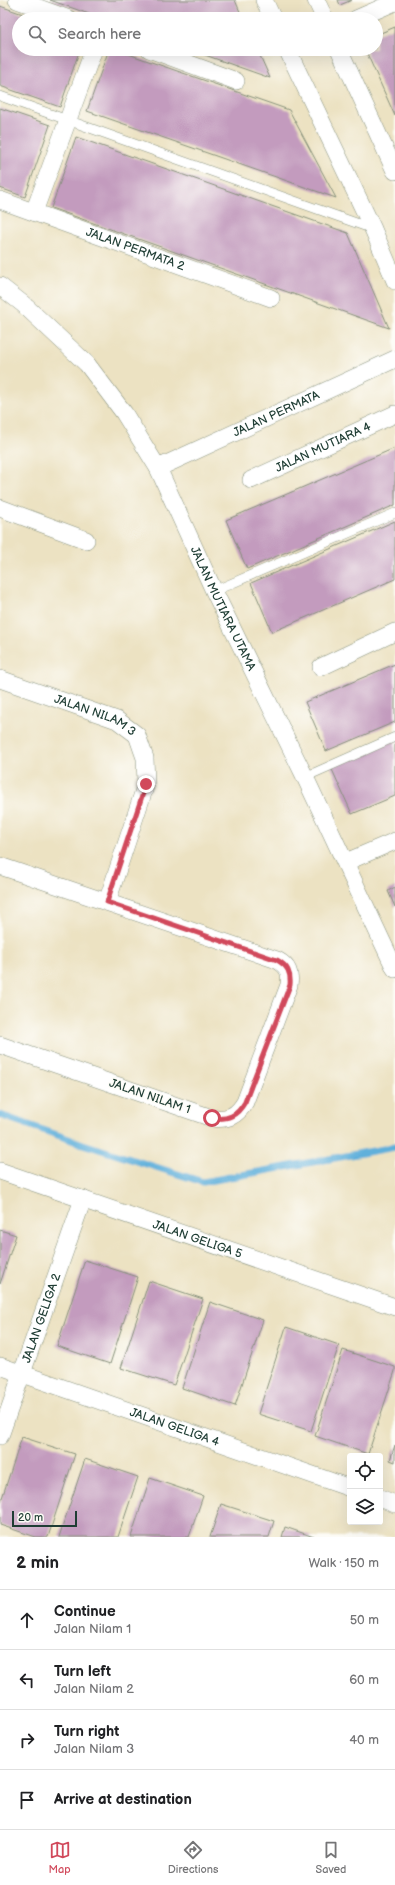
<!DOCTYPE html>
<meta charset="utf-8">
<style>
:root{--surface:#fff;--page:#f6f6f6;--text:#202124;--muted:#757577;--line:#e0e0e0;--accent:#d1495b}
body{margin:0;font-family:"Balsamiq Sans",sans-serif;background:var(--page);color:var(--text)}
.controls{position:absolute;right:12px;bottom:12px;display:grid;overflow:hidden;border-radius:4px;box-shadow:0 4px 16px #0002}
.controls button{width:36px;height:36px;display:grid;place-items:center;padding:0;border:0;border-bottom:1px solid var(--line);background:var(--surface);color:var(--text);font:20px sans-serif}
.scale{position:absolute;left:12px;bottom:10px;width:65px;box-sizing:border-box;padding-left:4px;border:2px solid #1f3d34;border-top:0;font-size:11px;line-height:14px;white-space:nowrap;color:#1f3d34;-webkit-text-stroke:3px #fdfcf7;paint-order:stroke}
.stop{position:absolute;width:12px;height:12px;margin:-9px;border:3px solid #d1495b;border-radius:50%;background:#fff}
.stop.end{background:#d1495b;border-color:#fff;box-shadow:0 1px 4px #0008}
.list{margin:0;padding:0;list-style:none}
h2{display:flex;justify-content:space-between;align-items:center;height:52px;margin:0;padding:0 16px;font-size:17px}
h2 small{font-size:13px;font-weight:400;color:var(--muted)}
.list li{display:grid;grid-template-columns:26px 1fr auto;gap:12px;align-items:center;box-sizing:border-box;height:60px;padding:0 16px;border-top:1px solid var(--line)}
.list b{display:block;font-size:15px;white-space:nowrap}
.list p{margin:0;font-size:13px;white-space:nowrap;color:var(--muted)}
.list em{font-size:13px;font-style:normal;color:var(--muted)}
.icon{flex:none;width:22px;height:22px;fill:none;stroke:currentColor;stroke-width:2;stroke-linecap:round;stroke-linejoin:round}
.map{position:relative;flex:none;width:395px;height:1537px;overflow:hidden}
.search{position:absolute;background:var(--surface);box-shadow:0 4px 16px #0002;left:12px;right:12px;top:12px;height:44px;display:flex;align-items:center;gap:10px;box-sizing:border-box;padding:0 14px;border-radius:22px;color:var(--muted);font-size:15px}
.sheet{height:292px;background:var(--surface)}
nav{display:flex;justify-content:space-around;align-items:center;box-sizing:border-box;height:56px;border-top:1px solid var(--line);background:var(--surface);font-size:11px;color:var(--muted)}
nav a{display:grid;justify-items:center;gap:2px}
nav .on{color:var(--accent)}
.map>svg:first-child{display:block}
.lines{fill:none;stroke-linecap:round;stroke-linejoin:round}
.stream{stroke:#61b0db;stroke-width:7}
.building{fill:#c39bbe}
.lane-casing{stroke:#86907b;stroke-width:10}
.street-casing{stroke:#86907b;stroke-width:18}
.lane{stroke:#fff;stroke-width:9}
.street{stroke:#fff;stroke-width:17}
.route{stroke:#d1495b;stroke-width:5}
.labels{text-anchor:middle;stroke-width:3;stroke-linejoin:round;paint-order:stroke}
.street-label{font-size:12px;fill:#1f3d34;stroke:#fdfcf7}
</style>
<div class="map">
<svg width="395" height="1537" viewBox="0 0 395 1537">
<rect width="100%" height="100%" fill="#fdfcf7"/>
<filter id="ink" filterUnits="userSpaceOnUse"><feTurbulence type="fractalNoise" baseFrequency=".025" numOctaves="2"/><feDisplacementMap in="SourceGraphic" scale="8" xChannelSelector="R" yChannelSelector="G"/><feConvolveMatrix kernelMatrix="1 2 1 2 8 2 1 2 1" color-interpolation-filters="sRGB"/></filter>
<filter id="wash" filterUnits="userSpaceOnUse"><feTurbulence type="fractalNoise" baseFrequency=".012" numOctaves="4" result="noise"/><feDisplacementMap in="SourceGraphic" scale="16" xChannelSelector="R" yChannelSelector="G"/><feGaussianBlur stdDeviation="0.9" result="paint"/><feColorMatrix in="noise" values="0 0 0 0 0 0 0 0 0 0 0 0 0 0 0 0 0 1.4 0 .05"/><feComposite in="paint" operator="in"/></filter>
<g filter="url(#wash)">
<rect width="100%" height="100%" fill="#ece2c2"/>
<g class="lines">
<path class="stream" d="M0,1115L83,1144L203,1182L395,1147"/>
</g>
<g id="blocks">
<path class="building" d="M50,0H235L243,19H103Z
M338,0H352L340,5Z
M0,6L37,19H19V49H80L60,107L0,86Z
M395,27V116L365,49H376V35Z
M109,49H114L289,110L336,198L87,111Z
M188,49H257L270,78Z
M0,108L50,125L25,197L0,188Z
M76,137L348,233L389,328L51,208Z
M395,448V505L247,569L226,520Z
M395,521V579L272,632L251,583Z
M395,664V722L326,751L305,702Z
M395,737V796L352,814L330,765Z
M395,887V907L388,891Z
M0,1230L16,1235L0,1284Z
M85,1260L138,1277L110,1364L57,1346Z
M149,1281L203,1299L174,1385L121,1368Z
M210,1302L263,1320L235,1406L182,1388Z
M286,1327L339,1345L311,1431L258,1414Z
M343,1350L395,1367V1371L368,1454L315,1436Z
M22,1437L75,1454L48,1537H36L0,1525V1504Z
M395,1445V1462L390,1460Z
M85,1459L138,1477L118,1537H59Z
M150,1478L203,1496L189,1537H131Z
M221,1504L274,1521L269,1537H210Z
M285,1527L314,1537H282Z"/>
</g>
</g>
<g filter="url(#ink)">
<use href="#blocks" fill-opacity="0" stroke="#86907b" stroke-width="1"/>
<g class="lines">
<defs>
<path id="lane" d="M0,96L373,229
M214,591L395,513
M305,777L395,737"/>
<g id="street">
<path d="M17,0L69,19"/>
<path d="M264,0L273,19"/>
<path d="M316,0L325,19"/>
<path d="M356,19L395,2"/>
<path d="M149,49L236,81"/>
<path d="M287,49L373,229L395,281"/>
<path d="M339,49L395,171"/>
<path id="s1" d="M0,200L271,298"/>
<path d="M34,212L94,49"/>
<path id="s2" d="M0,286L23,304L87,364L124,413L158,468L214,591L305,777L395,969"/>
<path id="s3" d="M158,468L395,359"/>
<path id="s4" d="M251,480L395,414"/>
<path d="M0,508L86,540"/>
<path d="M321,667L395,632"/>
<path id="s5" d="M0,679L117,720L137,735L145,758L146,784L107,902"/>
<path d="M346,862L395,841"/>
<path d="M0,866L277,960C288,966 291,973 289,985L245,1102C237,1116 228,1120 212,1118L0,1045"/>
<path id="s6" d="M0,1171L395,1307"/>
<path id="s7" d="M0,1366L350,1488"/>
<path id="s8" d="M0,1436L83,1199"/>
<path d="M380,1498L395,1504"/>
</g>
</defs>
<use href="#lane" class="lane-casing"/>
<use href="#street" class="street-casing"/>
<use href="#lane" class="lane"/>
<use href="#street" class="street"/>
</g>
</g>
<g class="lines" filter="url(#ink)">
<path class="route" d="M146,784L107,902L277,960C288,966 291,973 290,985L245,1102C237,1116 228,1120 212,1118"/>
</g>
<g class="labels">
<g class="street-label">
<text dy="4" stroke="none"><textPath href="#s1" startOffset="144">JALAN PERMATA 2</textPath></text>
<text dy="4" stroke="none"><textPath href="#s3" startOffset="130">JALAN PERMATA</textPath></text>
<text dy="4" stroke="none"><textPath href="#s4" startOffset="79">JALAN MUTIARA 4</textPath></text>
<text dy="4" stroke="none"><textPath href="#s2" startOffset="398">JALAN MUTIARA UTAMA</textPath></text>
<text dy="4" stroke="none"><textPath href="#s5" startOffset="102">JALAN NILAM 3</textPath></text>
<text transform="translate(150 1096) rotate(19)" y="4">JALAN NILAM 1</text>
<text dy="4" stroke="none"><textPath href="#s6" startOffset="209">JALAN GELIGA 5</textPath></text>
<text dy="4" stroke="none"><textPath href="#s8" startOffset="125">JALAN GELIGA 2</textPath></text>
<text dy="4" stroke="none"><textPath href="#s7" startOffset="185">JALAN GELIGA 4</textPath></text>
</g>
</g>
</svg>
<div class="controls">
<button><svg class="icon" aria-label="locate" viewBox="0 0 24 24"><circle cx="12" cy="12" r="6"/><path d="M12 2v4M12 18v4M2 12h4M18 12h4"/></svg></button>
<button><svg class="icon" aria-label="layers" viewBox="0 0 24 24"><path d="M12 4l9 5-9 5-9-5zM3 14l9 5 9-5"/></svg></button>
</div>
<div class="scale">20 m</div>
<div class="stop" style="left:212px;top:1118px"></div>
<div class="stop end" style="left:146px;top:784px"></div>
<div class="search"><svg class="icon" aria-label="search" viewBox="0 0 24 24"><circle cx="10" cy="10" r="6"/><path d="M15 15l6 6"/></svg>Search here</div>
</div>
<section class="sheet">
<h2>2 min<small>Walk · 150 m</small></h2>
<ul class="list">
<li><svg class="icon" aria-label="ahead" viewBox="0 0 24 24"><path d="M12 20V5M6 11l6-6 6 6"/></svg><div><b>Continue</b><p>Jalan Nilam 1</p></div><em>50 m</em></li>
<li><svg class="icon" aria-label="left" viewBox="0 0 24 24"><path d="M17 20v-9H6M10 6l-5 5 5 5"/></svg><div><b>Turn left</b><p>Jalan Nilam 2</p></div><em>60 m</em></li>
<li><svg class="icon" aria-label="right" viewBox="0 0 24 24"><path d="M7 20v-9h11M14 6l5 5-5 5"/></svg><div><b>Turn right</b><p>Jalan Nilam 3</p></div><em>40 m</em></li>
<li><svg class="icon" aria-label="arrive" viewBox="0 0 24 24"><path d="M6 21V4h12l-3 4 3 4H6"/></svg><div><b>Arrive at destination</b></div></li>
</ul>
</section>
<nav>
<a class="on"><svg class="icon" aria-label="map" viewBox="0 0 24 24"><path d="M3 6l6-2 6 2 6-2v14l-6 2-6-2-6 2zM9 4v14M15 6v14"/></svg>Map</a>
<a><svg class="icon" aria-label="directions" viewBox="0 0 24 24"><path d="M12 3l9 9-9 9-9-9zM9 14v-3h6M13 9l2 2-2 2"/></svg>Directions</a>
<a><svg class="icon" aria-label="saved" viewBox="0 0 24 24"><path d="M7 4h10v16l-5-4-5 4z"/></svg>Saved</a>
</nav>
